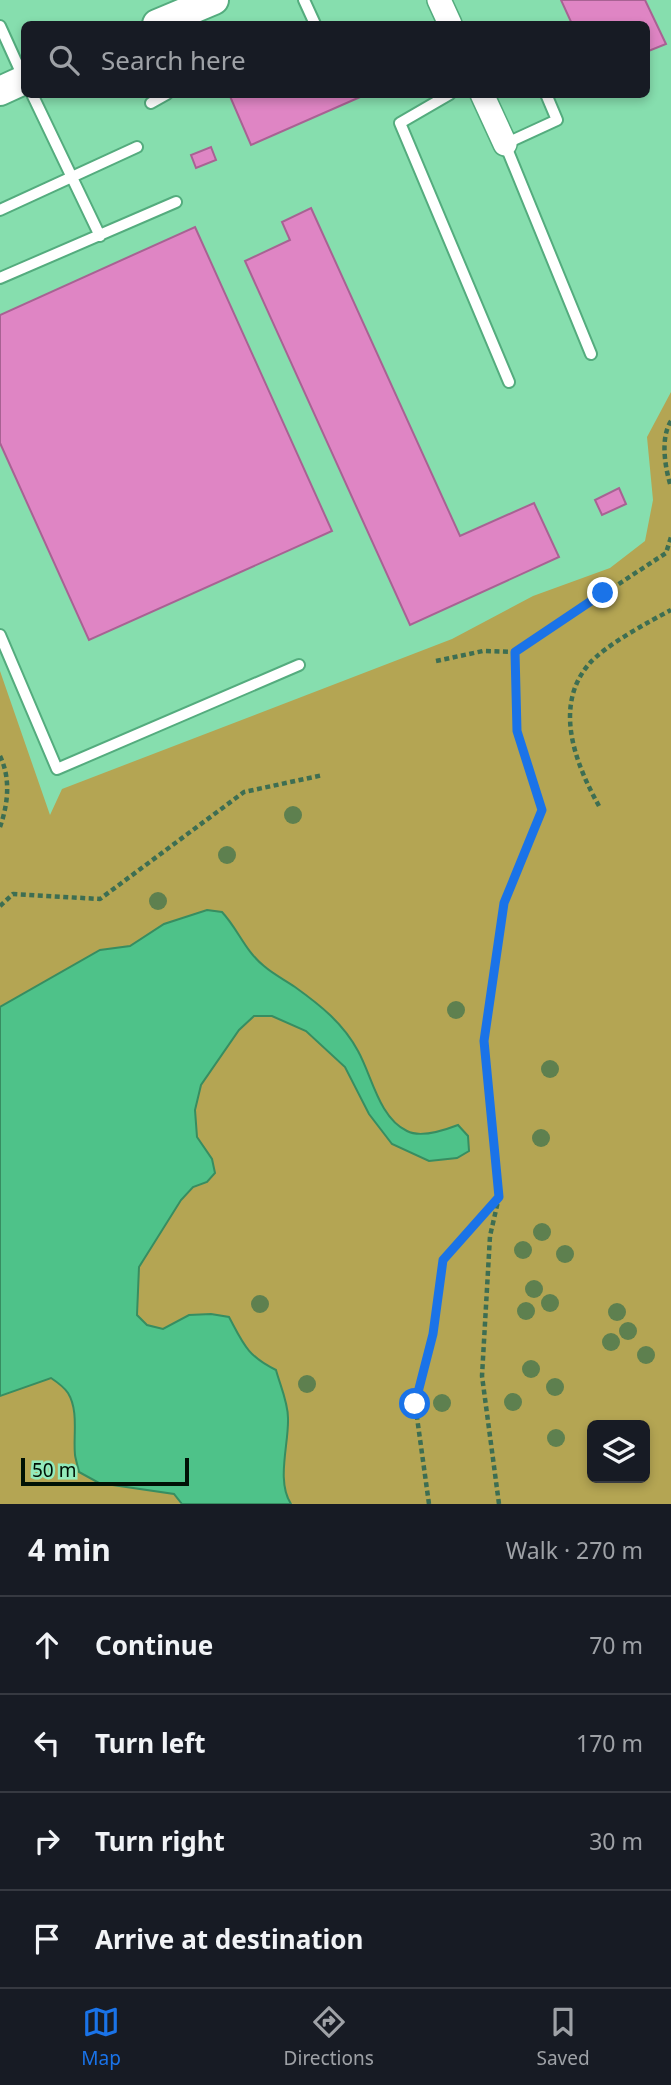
<!DOCTYPE html>
<meta charset="utf-8">
<style>
:root{--surface:#171b24;--page:#20242c;--text:#f1f3f6;--muted:#9ea1a6;--line:#363941;--accent:#1a73e8}
body{margin:0;font-family:"Noto Sans",sans-serif;background:var(--page);color:var(--text)}
.controls{position:absolute;right:21px;bottom:21px;display:grid;overflow:hidden;border-radius:10px;box-shadow:0 4px 10px #0003}
.controls button{width:63px;height:63px;display:grid;place-items:center;padding:0;border:0;border-bottom:2px solid var(--line);background:var(--surface);color:var(--text);font:35px sans-serif}
.scale{position:absolute;left:21px;bottom:18px;width:168px;box-sizing:border-box;padding-left:7px;border:4px solid #001105;border-top:0;font-size:19px;line-height:24px;white-space:nowrap;color:#001105;-webkit-text-stroke:5px #93ebbb;paint-order:stroke}
.stop{position:absolute;width:21px;height:21px;margin:-16px;border:5px solid #1a73e8;border-radius:50%;background:#fff}
.stop.end{background:#1a73e8;border-color:#fff;box-shadow:0 2px 7px #0008}
.list{margin:0;padding:0;list-style:none}
h2{display:flex;justify-content:space-between;align-items:center;height:91px;margin:0;padding:0 28px;font-size:30px}
h2 small{font-size:23px;font-weight:400;color:var(--muted)}
.list li{display:grid;grid-template-columns:46px 1fr auto;gap:21px;align-items:center;box-sizing:border-box;height:98px;padding:0 28px;border-top:2px solid var(--line)}
.list b{display:block;font-size:26px;white-space:nowrap}
.list em{font-size:23px;font-style:normal;color:var(--muted)}
.icon{flex:none;width:38px;height:38px;fill:none;stroke:currentColor;stroke-width:2;stroke-linecap:round;stroke-linejoin:round}
.map{position:relative;flex:none;width:671px;height:1504px;overflow:hidden}
.search{position:absolute;background:var(--surface);box-shadow:0 4px 10px #0003;left:21px;right:21px;top:21px;height:77px;display:flex;align-items:center;gap:18px;box-sizing:border-box;padding:0 24px;border-radius:10px;color:var(--muted);font-size:26px}
.sheet{height:483px;background:var(--surface)}
nav{display:flex;justify-content:space-around;align-items:center;box-sizing:border-box;height:98px;border-top:2px solid var(--line);background:var(--surface);font-size:19px;color:var(--muted)}
nav a{display:grid;justify-items:center;gap:4px}
nav .on{color:var(--accent)}
.map>svg:first-child{display:block}
.green{fill:#b4a553;fill-rule:evenodd}
.water{fill:#4ec289;stroke:#378d61;stroke-width:2}
.building{fill:#df85c4;stroke:#a86293;stroke-width:2}
.lines{fill:none;stroke-linecap:round;stroke-linejoin:round}
.service-casing{stroke:#54ac7e;stroke-width:14}
.minor-casing{stroke:#54ac7e;stroke-width:26}
.tertiary-casing{stroke:#54ac7e;stroke-width:32}
.path{stroke:#3d6e52;stroke-width:4.5;stroke-dasharray:5 3.5;stroke-linecap:butt}
.service{stroke:#fff;stroke-width:10}
.minor{stroke:#fff;stroke-width:23}
.tertiary{stroke:#fff;stroke-width:28}
.tree{fill:#5e804f}
.route{stroke:#1a73e8;stroke-width:9}
</style>
<div class="map">
<svg width="671" height="1504" viewBox="0 0 671 1504">
<rect width="100%" height="100%" fill="#86deae"/>
<path class="green" d="M671,392V1504H0V671L50,815L62,789L452,639L533,596L610,568L645,541L653,500L647,437ZM592,1425H645V1478H592Z"/>
<path class="water" d="M207,910L222,912C238,929 245,951 264,966C273,974 285,980 295,987C320,1005 343,1023 358,1051C372,1076 379,1118 407,1131C420,1138 445,1130 458,1125L468,1136L469,1151L457,1158L429,1161L392,1144L369,1114L345,1067L306,1031L272,1016H254L239,1030L201,1085L195,1110L197,1137L212,1159L215,1173L207,1182L193,1187L181,1200L139,1267L137,1315L147,1325L163,1329L189,1315L211,1314L229,1317C243,1343 247,1356 276,1370C280,1385 288,1402 288,1418C289,1444 276,1481 291,1504H182L174,1494L99,1483L79,1472C78,1467 76,1461 75,1455C73,1436 79,1411 68,1393C64,1387 57,1382 51,1378L0,1396V1007L100,950L130,946L164,924Z"/>
<path class="building" d="M561,0H645L666,44L646,52V24H572Z
M229,94H367L251,145Z
M211,147L216,160L196,168L191,155Z
M311,208L460,536L534,503L559,557L410,625L245,261L290,240L282,222Z
M195,227L332,531L89,640L0,443V315Z
M619,488L626,504L602,515L595,500Z"/>
<g class="lines">
<defs>
<path id="service" d="M304,0L315,24
M0,26L24,79
M32,94L100,236
M450,94L400,123L509,382
M546,94L557,120L505,144L591,354
M151,103L167,94
M0,210L137,147
M0,278L176,202
M0,635L57,769L299,665"/>
<path id="minor" d="M439,0L450,24
M482,94L505,144"/>
<path id="tertiary" d="M157,24L214,0
M0,91L24,80"/>
</defs>
<use href="#service" class="service-casing"/>
<use href="#minor" class="minor-casing"/>
<use href="#tertiary" class="tertiary-casing"/>
<path class="path" d="M671,421C660,438 665,468 671,487
M436,661L483,651L515,652L666,553L671,537
M0,756C11,779 8,804 0,827
M599,806C575,763 553,706 589,664C604,646 650,621 671,610
M0,906L13,894L100,899L244,792L323,775
M429,1504L415,1403L433,1334L443,1260L499,1197
M499,1504L482,1376L490,1236L499,1197L484,1040L504,903L542,810L518,731L515,652"/>
<use href="#service" class="service"/>
<use href="#minor" class="minor"/>
<use href="#tertiary" class="tertiary"/>
</g>
<g class="tree">
<circle cx="293" cy="815" r="9"/>
<circle cx="227" cy="855" r="9"/>
<circle cx="158" cy="901" r="9"/>
<circle cx="456" cy="1010" r="9"/>
<circle cx="550" cy="1069" r="9"/>
<circle cx="541" cy="1138" r="9"/>
<circle cx="542" cy="1232" r="9"/>
<circle cx="523" cy="1250" r="9"/>
<circle cx="565" cy="1254" r="9"/>
<circle cx="534" cy="1289" r="9"/>
<circle cx="550" cy="1303" r="9"/>
<circle cx="260" cy="1304" r="9"/>
<circle cx="526" cy="1311" r="9"/>
<circle cx="617" cy="1312" r="9"/>
<circle cx="628" cy="1331" r="9"/>
<circle cx="611" cy="1342" r="9"/>
<circle cx="646" cy="1355" r="9"/>
<circle cx="531" cy="1369" r="9"/>
<circle cx="307" cy="1384" r="9"/>
<circle cx="555" cy="1387" r="9"/>
<circle cx="513" cy="1402" r="9"/>
<circle cx="442" cy="1403" r="9"/>
<circle cx="556" cy="1438" r="9"/>
</g>
<g class="lines">
<path class="route" d="M415,1404L433,1334L443,1260L499,1197L484,1041L504,903L542,810L517,731L515,652L603,593"/>
</g>
</svg>
<div class="controls">
<button><svg class="icon" aria-label="layers" viewBox="0 0 24 24"><path d="M12 4l9 5-9 5-9-5zM3 14l9 5 9-5"/></svg></button>
</div>
<div class="scale">50 m</div>
<div class="stop" style="left:415px;top:1404px"></div>
<div class="stop end" style="left:603px;top:593px"></div>
<div class="search"><svg class="icon" aria-label="search" viewBox="0 0 24 24"><circle cx="10" cy="10" r="6"/><path d="M15 15l6 6"/></svg>Search here</div>
</div>
<section class="sheet">
<h2>4 min<small>Walk · 270 m</small></h2>
<ul class="list">
<li><svg class="icon" aria-label="ahead" viewBox="0 0 24 24"><path d="M12 20V5M6 11l6-6 6 6"/></svg><div><b>Continue</b></div><em>70 m</em></li>
<li><svg class="icon" aria-label="left" viewBox="0 0 24 24"><path d="M17 20v-9H6M10 6l-5 5 5 5"/></svg><div><b>Turn left</b></div><em>170 m</em></li>
<li><svg class="icon" aria-label="right" viewBox="0 0 24 24"><path d="M7 20v-9h11M14 6l5 5-5 5"/></svg><div><b>Turn right</b></div><em>30 m</em></li>
<li><svg class="icon" aria-label="arrive" viewBox="0 0 24 24"><path d="M6 21V4h12l-3 4 3 4H6"/></svg><div><b>Arrive at destination</b></div></li>
</ul>
</section>
<nav>
<a class="on"><svg class="icon" aria-label="map" viewBox="0 0 24 24"><path d="M3 6l6-2 6 2 6-2v14l-6 2-6-2-6 2zM9 4v14M15 6v14"/></svg>Map</a>
<a><svg class="icon" aria-label="directions" viewBox="0 0 24 24"><path d="M12 3l9 9-9 9-9-9zM9 14v-3h6M13 9l2 2-2 2"/></svg>Directions</a>
<a><svg class="icon" aria-label="saved" viewBox="0 0 24 24"><path d="M7 4h10v16l-5-4-5 4z"/></svg>Saved</a>
</nav>
